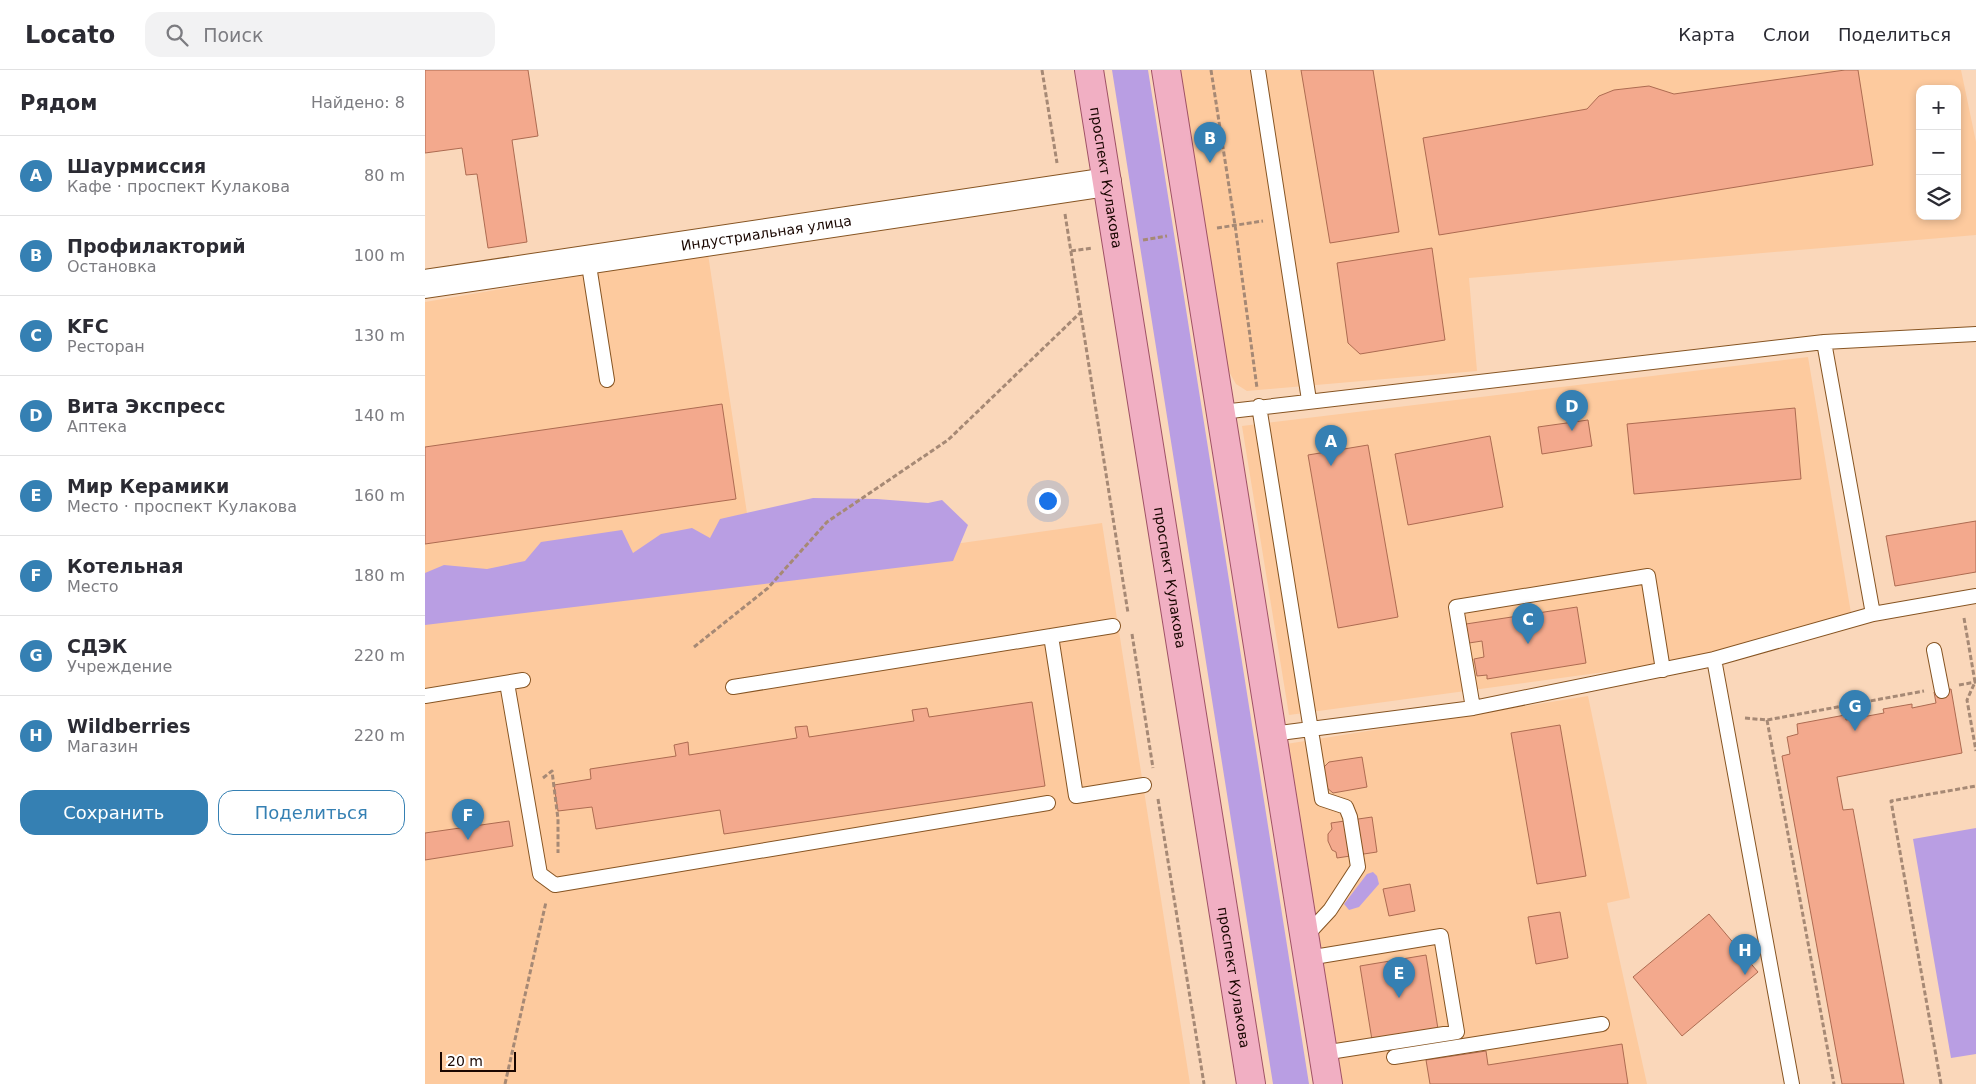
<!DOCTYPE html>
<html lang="ru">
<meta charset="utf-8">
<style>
:root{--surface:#fff;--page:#f2f2f3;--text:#2b2b33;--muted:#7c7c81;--line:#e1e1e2;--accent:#3580b3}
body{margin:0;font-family:"DejaVu Sans",sans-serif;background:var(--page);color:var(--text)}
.controls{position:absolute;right:15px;top:15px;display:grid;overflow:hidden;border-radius:10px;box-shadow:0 2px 8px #0003}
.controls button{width:45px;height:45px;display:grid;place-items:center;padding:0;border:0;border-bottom:1px solid var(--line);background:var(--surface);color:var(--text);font:25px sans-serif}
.scale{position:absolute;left:15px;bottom:12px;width:76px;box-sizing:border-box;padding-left:5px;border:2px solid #190600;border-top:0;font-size:14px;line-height:18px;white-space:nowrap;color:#190600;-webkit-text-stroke:4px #fff;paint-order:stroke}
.you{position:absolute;left:622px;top:430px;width:18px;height:18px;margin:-12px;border:4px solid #fff;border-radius:50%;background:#1a73e8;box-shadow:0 0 0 8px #1a73e833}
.badge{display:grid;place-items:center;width:32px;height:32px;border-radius:50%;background:var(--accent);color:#fff;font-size:16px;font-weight:700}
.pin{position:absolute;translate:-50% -41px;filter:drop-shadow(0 1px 2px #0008)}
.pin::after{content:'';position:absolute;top:26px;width:18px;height:15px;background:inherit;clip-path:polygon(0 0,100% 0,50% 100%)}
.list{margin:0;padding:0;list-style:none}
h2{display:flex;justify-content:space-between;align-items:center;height:65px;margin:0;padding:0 20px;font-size:21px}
h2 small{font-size:16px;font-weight:400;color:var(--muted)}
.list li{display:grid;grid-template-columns:32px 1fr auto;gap:15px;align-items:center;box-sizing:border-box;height:80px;padding:0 20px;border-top:1px solid var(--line)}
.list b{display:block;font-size:19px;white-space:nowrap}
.list p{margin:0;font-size:16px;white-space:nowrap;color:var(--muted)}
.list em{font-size:16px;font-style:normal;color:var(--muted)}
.actions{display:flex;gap:10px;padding:15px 20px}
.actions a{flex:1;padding:11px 0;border:1px solid var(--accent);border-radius:15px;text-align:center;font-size:18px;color:var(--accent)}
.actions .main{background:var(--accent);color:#fff}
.icon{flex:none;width:28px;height:28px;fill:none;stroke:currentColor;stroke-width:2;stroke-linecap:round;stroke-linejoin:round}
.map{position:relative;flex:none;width:1551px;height:1014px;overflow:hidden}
header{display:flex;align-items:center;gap:30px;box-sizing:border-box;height:70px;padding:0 25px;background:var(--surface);border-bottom:1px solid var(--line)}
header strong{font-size:24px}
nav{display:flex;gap:28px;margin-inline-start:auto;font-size:18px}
.search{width:350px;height:45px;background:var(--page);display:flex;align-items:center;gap:12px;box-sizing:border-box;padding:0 18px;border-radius:15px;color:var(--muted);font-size:19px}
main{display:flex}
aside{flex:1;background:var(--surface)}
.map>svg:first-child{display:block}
.built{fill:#fdca9e;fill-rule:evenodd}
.green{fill:#b99ee3}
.building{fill:#f3a98d;stroke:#ad6b51}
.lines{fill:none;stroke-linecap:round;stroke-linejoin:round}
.service-casing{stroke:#865422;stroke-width:16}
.minor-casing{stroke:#865422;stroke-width:30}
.primary-casing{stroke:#9f5165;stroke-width:30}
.path{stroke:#a68975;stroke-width:3;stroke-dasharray:5 2.5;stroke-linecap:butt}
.service{stroke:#fff;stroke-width:14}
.minor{stroke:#fff;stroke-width:28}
.primary{stroke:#f1afc3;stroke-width:28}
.labels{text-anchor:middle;stroke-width:4;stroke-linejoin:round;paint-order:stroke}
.street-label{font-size:14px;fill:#190600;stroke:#fff}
</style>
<header>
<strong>Locato</strong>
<div class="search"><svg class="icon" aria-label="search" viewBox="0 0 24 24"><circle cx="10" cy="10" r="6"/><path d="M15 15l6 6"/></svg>Поиск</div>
<nav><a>Карта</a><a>Слои</a><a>Поделиться</a></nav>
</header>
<main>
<aside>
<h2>Рядом<small>Найдено: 8</small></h2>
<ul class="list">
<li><span class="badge">A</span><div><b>Шаурмиссия</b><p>Кафе · проспект Кулакова</p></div><em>80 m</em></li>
<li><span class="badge">B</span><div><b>Профилакторий</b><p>Остановка</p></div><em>100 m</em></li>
<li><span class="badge">C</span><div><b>KFC</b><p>Ресторан</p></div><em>130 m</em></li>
<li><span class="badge">D</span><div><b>Вита Экспресс</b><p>Аптека</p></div><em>140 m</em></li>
<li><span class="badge">E</span><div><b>Мир Керамики</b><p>Место · проспект Кулакова</p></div><em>160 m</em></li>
<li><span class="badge">F</span><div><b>Котельная</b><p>Место</p></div><em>180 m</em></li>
<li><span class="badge">G</span><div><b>СДЭК</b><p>Учреждение</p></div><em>220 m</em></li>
<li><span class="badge">H</span><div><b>Wildberries</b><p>Магазин</p></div><em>220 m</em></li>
</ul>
<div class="actions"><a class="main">Сохранить</a><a>Поделиться</a></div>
</aside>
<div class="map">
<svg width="1551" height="1014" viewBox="0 0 1551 1014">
<rect width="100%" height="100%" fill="#fad7ba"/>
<path class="built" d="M753,0H1536L1551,72V165L1044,208L1052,301L822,321L811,314L803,300ZM1495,19H1532V146H1495Z
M283,184L326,470L0,519V232Z
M1383,287L1427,549L1260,591L864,645L817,356Z
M677,453L765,1014H0V549Z
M1163,626L1205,828L1182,833L1222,1014H911L855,675Z"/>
<path class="green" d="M687,0H723L884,1014H848Z
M388,428L452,429L503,433L517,430L543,455L528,491L0,555V503L19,495L62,499L100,491L116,472L197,460L208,483L236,464L267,458L285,468L295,449Z
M1551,758V984L1526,988L1488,769Z
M948,802L952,806L954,814L934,837L924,840L919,834L942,804Z"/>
<path class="building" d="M0,0H103L113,66L87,70L102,172L63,178L52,104L41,105L37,78L0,83Z
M876,0H948L974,162L905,173Z
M1420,0H1433L1448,95L1014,165L998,68L1162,39L1174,26L1189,20L1224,16L1249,24Z
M1007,178L1020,270L935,284L923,273L912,193Z
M297,334L311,429L0,474V377Z
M1370,338L1376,409L1209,424L1202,354Z
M1163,350L1167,376L1117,384L1113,357Z
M1065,366L1078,437L983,455L970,384Z
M943,375L973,547L913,558L883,385Z
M1551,451V502L1470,516L1461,466Z
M1152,537L1161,593L1062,609V605L1052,606L1049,589L1059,587L1057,571L1044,573L1041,554Z
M1526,619L1537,683L1412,707L1418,740L1428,739L1479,1014H1417L1357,686L1365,684L1362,667L1373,664L1372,654L1420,645L1421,650L1459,643L1458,639L1487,634V638L1511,633L1509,622Z
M607,632L620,716L299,764L295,740L171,759L167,737L133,741L129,715L166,709L165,699L251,686L249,675L263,672L264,685L372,668L370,657L382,656L384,667L489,651L487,640L502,638L504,647Z
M1135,655L1161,806L1112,814L1086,663Z
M937,687L942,717L908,723L901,717L898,703L899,697L904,692Z
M947,747L952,782L912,788L911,782L907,780L903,771V764L907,759L906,753Z
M84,751L88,776L0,790V763Z
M985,814L990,841L964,846L958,819Z
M1135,842L1143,888L1111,894L1103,847Z
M1284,844L1333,902L1257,966L1208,907Z
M1001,885L1013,959L947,970L935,896Z
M1197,974L1203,1014H1005L1001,990L1061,981L1063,995Z"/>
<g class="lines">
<defs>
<path id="service" d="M833,0L884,330
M163,189L182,310
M1399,272L1448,544
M834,336L897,729L921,737L925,747L933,797L905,840L880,867
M797,342L1399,272L1551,264
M626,566L651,726L719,715
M1509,580L1517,621
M1289,589L1367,1014
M82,613L115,804L130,815L623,733
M308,617L688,556
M0,626L98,610
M1048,638L1031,537L1223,506L1238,600
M847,664L1048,638L1289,589L1448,544L1551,526
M883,888L1016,866L1032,962L898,983
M969,987L1177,954"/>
<g id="minor">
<path id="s1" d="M0,214L682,112"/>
</g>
<g id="primary">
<path id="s2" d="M664,0L826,1014"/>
<path d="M741,0L903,1014"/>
</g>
</defs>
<use href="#service" class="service-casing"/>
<use href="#minor" class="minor-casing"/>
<use href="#primary" class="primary-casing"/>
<path class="path" d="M617,0L632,93
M786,0L810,155L832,318
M640,144L703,543
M792,158L838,151
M718,170L742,166
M646,181L668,178
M1539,548L1550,612L1542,630L1551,681
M707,564L728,698
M269,577L343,518L402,452L523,370L656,242
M1534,615L1551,612
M1320,648L1342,650L1499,621
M1342,650L1409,1014
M118,708L127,701L133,749V783
M733,729L779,1014
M80,1014L121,832
M1516,1014L1466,731L1551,716"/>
<use href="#service" class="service"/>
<use href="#minor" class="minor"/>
<use href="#primary" class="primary"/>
</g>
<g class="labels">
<g class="street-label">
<text dy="5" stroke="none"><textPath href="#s2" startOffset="109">проспект Кулакова</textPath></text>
<text dy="5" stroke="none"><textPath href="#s1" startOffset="345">Индустриальная улица</textPath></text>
<text dy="5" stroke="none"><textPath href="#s2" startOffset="514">проспект Кулакова</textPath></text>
<text dy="5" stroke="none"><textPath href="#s2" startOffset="919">проспект Кулакова</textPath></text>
</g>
</g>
</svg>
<div class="controls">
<button>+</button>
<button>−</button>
<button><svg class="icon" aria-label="layers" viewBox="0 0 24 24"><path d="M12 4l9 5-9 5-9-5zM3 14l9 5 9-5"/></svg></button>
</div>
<div class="scale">20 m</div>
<div class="you"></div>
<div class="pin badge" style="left:906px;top:396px">A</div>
<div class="pin badge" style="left:785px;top:93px">B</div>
<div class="pin badge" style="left:1103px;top:574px">C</div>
<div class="pin badge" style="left:1147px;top:361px">D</div>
<div class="pin badge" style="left:974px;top:928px">E</div>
<div class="pin badge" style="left:43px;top:770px">F</div>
<div class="pin badge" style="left:1430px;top:661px">G</div>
<div class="pin badge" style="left:1320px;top:905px">H</div>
</div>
</main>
